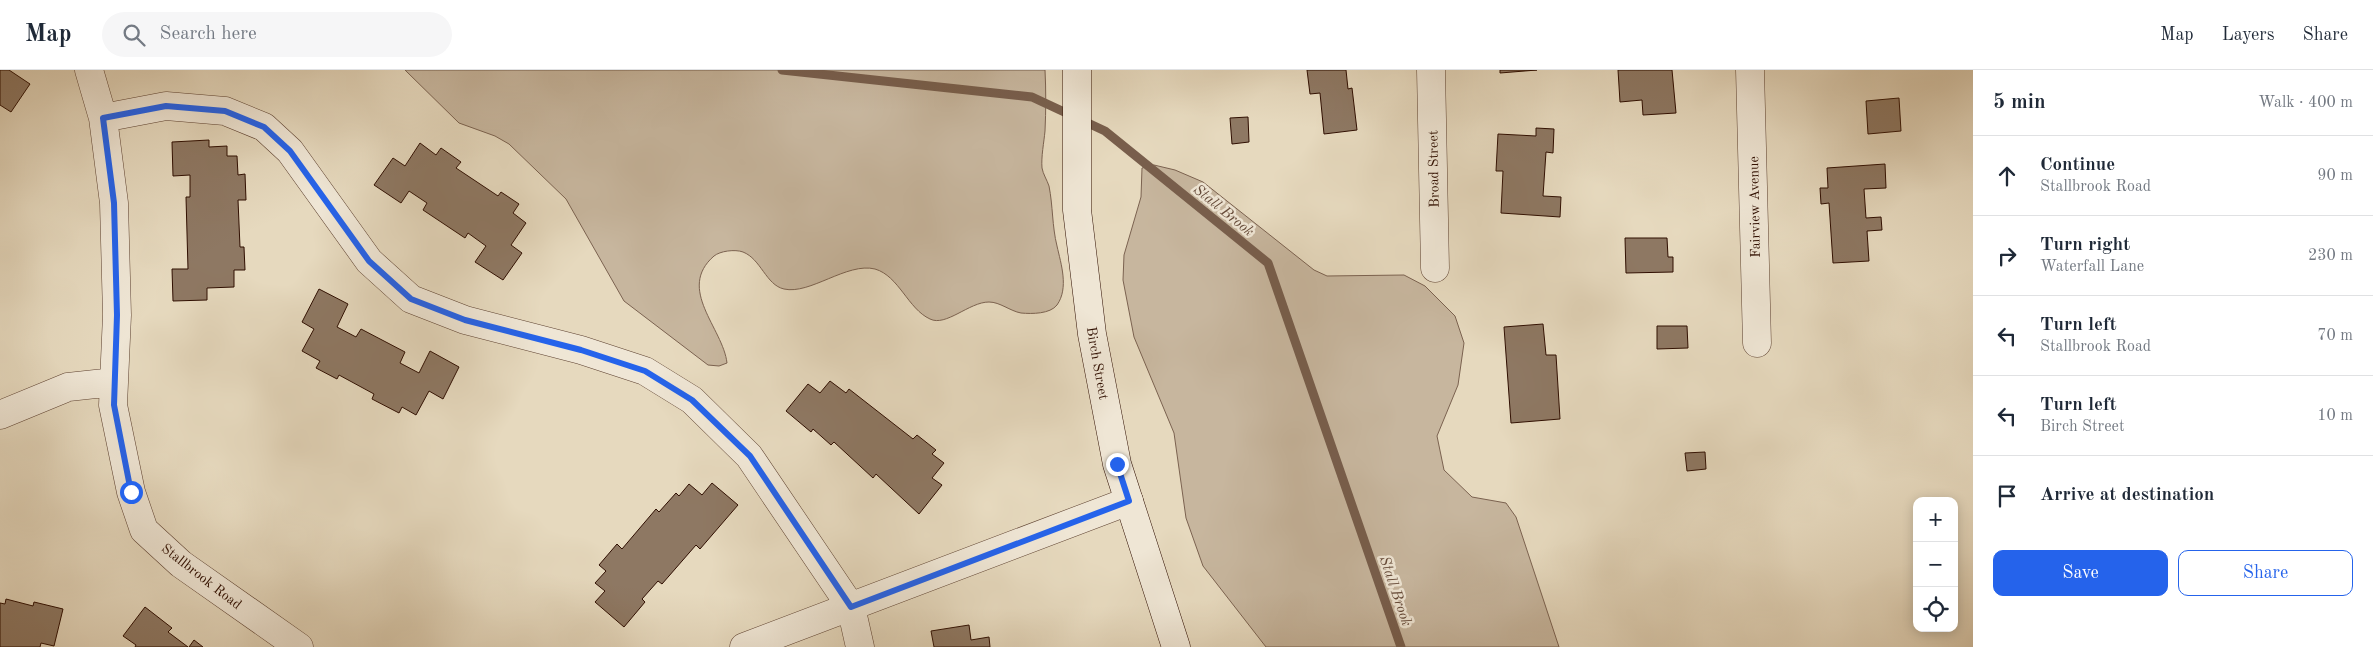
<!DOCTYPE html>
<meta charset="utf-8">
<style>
:root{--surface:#fff;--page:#f6f6f7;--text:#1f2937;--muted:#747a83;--line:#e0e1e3;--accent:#2563eb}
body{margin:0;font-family:"Old Standard TT",serif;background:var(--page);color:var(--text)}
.controls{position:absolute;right:15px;bottom:15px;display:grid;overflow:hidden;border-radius:10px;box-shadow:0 2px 12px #0003}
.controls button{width:45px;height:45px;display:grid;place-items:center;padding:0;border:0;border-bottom:1px solid var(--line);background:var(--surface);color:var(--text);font:25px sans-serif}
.stop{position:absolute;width:15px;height:15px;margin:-11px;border:4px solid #2563eb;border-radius:50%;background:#fff}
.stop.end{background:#2563eb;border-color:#fff;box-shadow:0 1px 5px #0008}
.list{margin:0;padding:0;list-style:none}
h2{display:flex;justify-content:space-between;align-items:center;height:65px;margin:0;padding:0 20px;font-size:21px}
h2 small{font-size:16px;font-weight:400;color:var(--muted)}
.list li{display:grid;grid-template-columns:32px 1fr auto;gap:15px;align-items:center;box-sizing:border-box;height:80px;padding:0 20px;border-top:1px solid var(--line)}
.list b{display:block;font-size:19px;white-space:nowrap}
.list p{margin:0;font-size:16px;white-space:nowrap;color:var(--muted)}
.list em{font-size:16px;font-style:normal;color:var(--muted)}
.actions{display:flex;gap:10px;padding:15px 20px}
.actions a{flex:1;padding:11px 0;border:1px solid var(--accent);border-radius:10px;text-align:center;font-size:18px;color:var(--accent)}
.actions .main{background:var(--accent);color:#fff}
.icon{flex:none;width:28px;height:28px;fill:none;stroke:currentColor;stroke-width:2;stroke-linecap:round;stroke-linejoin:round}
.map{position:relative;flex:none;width:1973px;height:577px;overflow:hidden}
header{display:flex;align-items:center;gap:30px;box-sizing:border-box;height:70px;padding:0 25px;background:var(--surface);border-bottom:1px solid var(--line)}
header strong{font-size:24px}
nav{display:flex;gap:28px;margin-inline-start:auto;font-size:18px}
.search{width:350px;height:45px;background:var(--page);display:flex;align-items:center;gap:12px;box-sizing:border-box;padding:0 18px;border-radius:28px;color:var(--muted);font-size:19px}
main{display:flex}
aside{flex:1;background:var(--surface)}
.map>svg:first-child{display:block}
.green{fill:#c7b69e;stroke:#7b6250}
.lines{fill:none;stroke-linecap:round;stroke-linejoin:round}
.stream{stroke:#785e4c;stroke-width:9}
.building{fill:#8e7863;stroke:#2f0e01}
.street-casing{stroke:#5d4130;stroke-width:29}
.secondary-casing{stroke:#2f0e01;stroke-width:29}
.street{stroke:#efe6d5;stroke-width:28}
.secondary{stroke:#efe6d5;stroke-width:28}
.route{stroke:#2563eb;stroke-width:6}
.labels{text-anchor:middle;stroke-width:5;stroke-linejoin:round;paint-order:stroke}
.street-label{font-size:14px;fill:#2f0e01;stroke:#efe6d5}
.water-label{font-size:15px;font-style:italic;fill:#654a39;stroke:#efe6d5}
</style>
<header>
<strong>Map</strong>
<div class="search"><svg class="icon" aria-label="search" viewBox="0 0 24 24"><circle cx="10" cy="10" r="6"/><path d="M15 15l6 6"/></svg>Search here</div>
<nav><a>Map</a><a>Layers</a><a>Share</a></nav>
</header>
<main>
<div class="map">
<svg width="1973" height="577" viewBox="0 0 1973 577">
<rect width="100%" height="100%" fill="#e6d9be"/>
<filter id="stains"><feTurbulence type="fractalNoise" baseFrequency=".004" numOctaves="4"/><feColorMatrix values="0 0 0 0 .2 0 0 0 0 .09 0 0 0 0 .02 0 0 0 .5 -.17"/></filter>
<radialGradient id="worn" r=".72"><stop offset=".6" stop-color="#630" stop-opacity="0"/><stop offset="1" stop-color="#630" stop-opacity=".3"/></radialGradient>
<path class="green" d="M405,0H1045C1046,20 1046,40 1045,61C1044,72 1041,87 1042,98C1043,104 1047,110 1049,116C1053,136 1052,156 1057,176C1061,194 1069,218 1057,235C1050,244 1032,244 1021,243C1010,241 1000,232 989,232C969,232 946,257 930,249C908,239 899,206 875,199C847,192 810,225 784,219C766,215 761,189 743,182C735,179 720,181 714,186C676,219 723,258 727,293L719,296L708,295L624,231L566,129L509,74L495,66L459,53Z
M1154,95L1175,100L1203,112L1314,200L1327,206L1404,205L1425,216L1455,246L1464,273L1458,315L1437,366L1444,400L1472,427L1506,433L1516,447L1559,577H1266L1203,496L1186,448L1174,363L1134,267L1123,210L1124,185L1141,127L1142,98Z"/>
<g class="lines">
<path class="stream" d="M782,0L1032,27L1105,61L1268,193L1401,577"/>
</g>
<path class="building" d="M0,0H9L30,14L11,42L0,35Z
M1307,0H1346L1348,19L1352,18L1357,60L1324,64L1320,23L1310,24Z
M1500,0H1537L1500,3Z
M1618,0H1672L1676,43L1643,45L1642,30L1620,32Z
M1899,28L1901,61L1868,64L1866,31Z
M1248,47L1249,72L1232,74L1230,48Z
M1536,58L1554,59L1553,83L1546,82L1543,126L1561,127L1560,147L1501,143L1503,101H1496L1498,64L1536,66Z
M209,70V77L227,76V86H237L238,105L245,104L246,130H238L240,177H244L245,200H234V217L207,218V230L173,231L172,199H188L186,127H190V105L173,106L172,72Z
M420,73L436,85L441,78L461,92L456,98L498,126L501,122L519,134L513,143L526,153L511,175L522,183L503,210L475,192L486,176L468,163L465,168L423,140L427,133L409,121L401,133L374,115L393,88L405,96Z
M1885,94L1886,118L1864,119L1866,148L1881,147L1882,160L1867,161L1869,191L1833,193L1829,133L1821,134L1820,118H1828L1827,98Z
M1625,168H1667L1668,187H1673V202L1626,203Z
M319,219L348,234L337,257L356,267L361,259L405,282L400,293L419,303L430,281L459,297L443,329L429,321L416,345L402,337L399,343L372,329L374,324L339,305L337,309L316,298L320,291L302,281L314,259L302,252Z
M1543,254L1546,285H1556L1560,349L1511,353L1504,257Z
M1657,256H1687L1688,278L1657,279Z
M830,311L846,323L849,319L913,369L917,365L936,380L932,384L944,393L932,408L942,415L919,444L876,404L873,408L834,372L831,375L813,359L811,362L786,341L808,314L820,323Z
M1705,382L1706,399L1687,401L1685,383Z
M712,413L738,435L700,479L696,475L662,514L658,511L642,529L645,532L624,557L595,532L605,521L595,513L606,501L599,495L617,474L622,479L656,439L659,442L676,423L679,426L689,414L702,425Z
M6,529L33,536L34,532L63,539L54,576L41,573L40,577H0V533L5,534Z
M145,537L172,558L168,562L188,577H135L136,575L123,566Z
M969,555L971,570L989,567L990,577H934L931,561Z
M194,570L203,577H189Z"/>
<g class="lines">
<defs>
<path id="street" d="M89,0L103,48L114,133L117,245L113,335L131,422L144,460L181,494L299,577
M1431,0L1435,198
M1750,0L1757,273
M103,48L166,36L225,41L264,57L290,81L369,191L411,229L465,250L581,280L645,301L692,330L749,386L851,537L860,577
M0,345L68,317L114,312
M744,577L1129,431"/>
<path id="secondary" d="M1077,0V140L1092,264L1117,394L1176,577"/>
</defs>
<use href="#street" class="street-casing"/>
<use href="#secondary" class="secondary-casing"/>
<use href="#street" class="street"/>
<use href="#secondary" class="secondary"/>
</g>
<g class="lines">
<path class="route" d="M131,422L114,335L117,245L114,133L103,48L166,36L225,41L264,57L290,81L369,191L411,229L465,250L581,280L645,301L692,330L750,386L851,537L1129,431L1117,394"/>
</g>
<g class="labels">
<g class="street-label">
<text transform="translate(1433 99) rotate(-91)" y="5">Broad Street</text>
<text transform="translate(1754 137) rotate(-91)" y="5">Fairview Avenue</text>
<text transform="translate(1098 293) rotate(80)" y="5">Birch Street</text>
<text transform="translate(202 506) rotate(38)" y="5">Stallbrook Road</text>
</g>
<g class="water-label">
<text transform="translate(1224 140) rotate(39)" y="5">Stall Brook</text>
<text transform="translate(1396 521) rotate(71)" y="5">Stall Brook</text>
</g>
</g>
<rect width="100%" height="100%" filter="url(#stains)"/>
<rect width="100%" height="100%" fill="url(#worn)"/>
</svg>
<div class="controls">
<button>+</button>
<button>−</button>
<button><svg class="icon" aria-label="locate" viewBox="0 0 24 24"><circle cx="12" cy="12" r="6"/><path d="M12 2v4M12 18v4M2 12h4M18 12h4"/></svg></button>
</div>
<div class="stop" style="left:131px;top:422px"></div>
<div class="stop end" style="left:1117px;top:394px"></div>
</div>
<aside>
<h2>5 min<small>Walk · 400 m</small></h2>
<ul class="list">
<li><svg class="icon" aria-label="ahead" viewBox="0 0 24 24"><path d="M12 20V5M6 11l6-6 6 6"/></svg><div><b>Continue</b><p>Stallbrook Road</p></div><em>90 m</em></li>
<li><svg class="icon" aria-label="right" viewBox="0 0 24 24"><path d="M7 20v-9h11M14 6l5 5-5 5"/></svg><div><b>Turn right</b><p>Waterfall Lane</p></div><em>230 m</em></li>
<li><svg class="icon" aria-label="left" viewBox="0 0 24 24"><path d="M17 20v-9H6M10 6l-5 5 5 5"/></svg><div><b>Turn left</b><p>Stallbrook Road</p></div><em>70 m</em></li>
<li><svg class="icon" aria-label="left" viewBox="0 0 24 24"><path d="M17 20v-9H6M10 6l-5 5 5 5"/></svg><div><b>Turn left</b><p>Birch Street</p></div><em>10 m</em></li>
<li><svg class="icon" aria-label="arrive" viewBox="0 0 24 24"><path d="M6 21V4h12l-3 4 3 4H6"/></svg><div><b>Arrive at destination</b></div></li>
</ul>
<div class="actions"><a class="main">Save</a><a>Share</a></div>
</aside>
</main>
